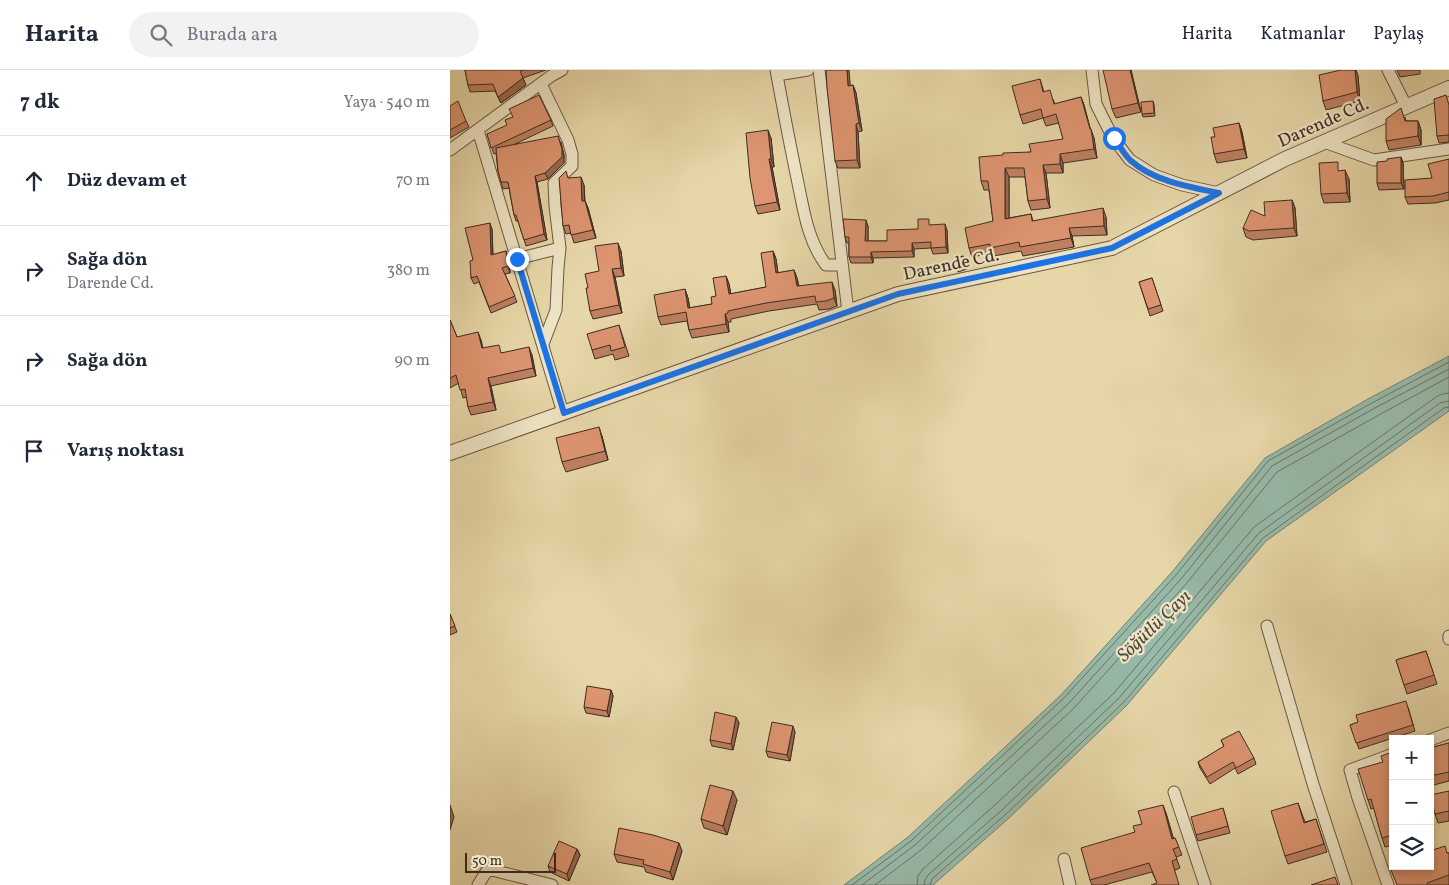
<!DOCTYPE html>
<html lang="tr">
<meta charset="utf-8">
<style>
:root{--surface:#fff;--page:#f2f2f3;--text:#1f2937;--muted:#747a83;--line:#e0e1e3}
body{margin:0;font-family:Vollkorn,serif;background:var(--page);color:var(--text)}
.controls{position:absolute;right:15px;bottom:15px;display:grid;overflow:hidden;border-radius:0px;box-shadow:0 2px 8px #0003}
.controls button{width:45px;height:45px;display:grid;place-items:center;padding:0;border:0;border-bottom:1px solid var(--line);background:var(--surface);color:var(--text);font:25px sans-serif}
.scale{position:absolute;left:15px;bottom:12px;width:91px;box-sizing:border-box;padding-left:5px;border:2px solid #3d2c22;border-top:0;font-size:14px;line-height:18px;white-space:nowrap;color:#3d2c22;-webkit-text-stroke:4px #efe5c6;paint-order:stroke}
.stop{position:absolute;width:15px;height:15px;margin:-11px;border:4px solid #1a73e8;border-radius:50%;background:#fff}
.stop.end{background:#1a73e8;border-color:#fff;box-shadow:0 1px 5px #0008}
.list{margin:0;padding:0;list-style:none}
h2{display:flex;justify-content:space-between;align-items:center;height:65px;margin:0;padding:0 20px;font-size:21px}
h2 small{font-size:16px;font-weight:400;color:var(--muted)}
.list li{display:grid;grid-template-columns:32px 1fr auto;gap:15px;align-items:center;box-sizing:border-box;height:90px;padding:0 20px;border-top:1px solid var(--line)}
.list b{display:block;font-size:19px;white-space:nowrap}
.list p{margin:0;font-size:16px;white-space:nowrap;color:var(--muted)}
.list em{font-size:16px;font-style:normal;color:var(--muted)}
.icon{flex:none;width:28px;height:28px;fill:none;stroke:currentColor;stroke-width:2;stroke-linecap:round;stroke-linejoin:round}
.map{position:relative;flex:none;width:999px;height:815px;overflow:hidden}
header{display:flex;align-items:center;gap:30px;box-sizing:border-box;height:70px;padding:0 25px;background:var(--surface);border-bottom:1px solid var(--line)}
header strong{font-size:24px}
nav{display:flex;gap:28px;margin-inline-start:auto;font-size:18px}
.search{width:350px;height:45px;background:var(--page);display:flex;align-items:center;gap:12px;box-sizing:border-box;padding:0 18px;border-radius:28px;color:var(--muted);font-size:19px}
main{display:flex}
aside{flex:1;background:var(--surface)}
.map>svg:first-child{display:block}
.water{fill:#97baa9;stroke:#738173}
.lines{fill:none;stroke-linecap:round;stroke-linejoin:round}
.shore{stroke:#6a7366;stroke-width:1}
.minor-casing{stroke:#685744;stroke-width:13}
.tertiary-casing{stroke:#685744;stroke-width:16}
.minor{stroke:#efe5c6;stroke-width:11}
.tertiary{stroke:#efe5c6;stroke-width:14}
.wall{fill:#bf8061;stroke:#3d2c22}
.shaded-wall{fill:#9b684f;stroke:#3d2c22}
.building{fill:#de9571;stroke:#3d2c22}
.route{stroke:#1a73e8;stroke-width:6}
.labels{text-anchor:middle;stroke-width:4.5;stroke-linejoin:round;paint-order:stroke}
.street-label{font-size:18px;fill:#3d2c22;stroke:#efe5c6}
.water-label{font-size:19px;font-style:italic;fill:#4f483d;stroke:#efe5c6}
</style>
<header>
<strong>Harita</strong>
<div class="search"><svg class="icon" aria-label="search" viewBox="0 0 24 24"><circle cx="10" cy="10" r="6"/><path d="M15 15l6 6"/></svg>Burada ara</div>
<nav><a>Harita</a><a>Katmanlar</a><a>Paylaş</a></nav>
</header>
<main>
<aside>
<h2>7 dk<small>Yaya · 540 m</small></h2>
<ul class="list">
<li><svg class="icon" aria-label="ahead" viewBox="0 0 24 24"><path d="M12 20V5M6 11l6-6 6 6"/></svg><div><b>Düz devam et</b></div><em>70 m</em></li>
<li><svg class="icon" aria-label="right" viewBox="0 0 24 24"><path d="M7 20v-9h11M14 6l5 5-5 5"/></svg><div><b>Sağa dön</b><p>Darende Cd.</p></div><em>380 m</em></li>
<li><svg class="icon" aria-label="right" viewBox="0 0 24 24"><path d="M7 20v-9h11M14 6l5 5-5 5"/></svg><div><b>Sağa dön</b></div><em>90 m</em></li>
<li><svg class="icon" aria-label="arrive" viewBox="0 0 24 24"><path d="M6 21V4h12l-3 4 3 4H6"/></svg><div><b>Varış noktası</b></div></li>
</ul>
</aside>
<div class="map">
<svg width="999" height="815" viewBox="0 0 999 815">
<rect width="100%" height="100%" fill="#e7d7a8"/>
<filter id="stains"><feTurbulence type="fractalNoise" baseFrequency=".004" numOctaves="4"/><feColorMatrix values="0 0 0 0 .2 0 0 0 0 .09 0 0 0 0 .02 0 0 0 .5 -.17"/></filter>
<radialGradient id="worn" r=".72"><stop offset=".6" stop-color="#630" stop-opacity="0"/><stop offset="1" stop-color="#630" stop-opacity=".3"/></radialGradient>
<path class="water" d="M999,286V341L816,471L677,635L559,748L483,815H394L458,767L611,625L722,502L815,388L918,329Z"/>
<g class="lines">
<path class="shore" d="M402,815L461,771L614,628L726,505L818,391L920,334L999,292
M412,815L465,775L619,633L731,509L822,396L923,339L999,299
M425,815L471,780L624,638L736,514L827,402L927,346L999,307
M467,815L468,806L473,799L546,734L664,623L804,457L986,327L992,324L999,323
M474,815L475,810L478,805L552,740L669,628L809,463L990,333L999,331
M480,815L482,809L556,744L674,632L813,468L994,338L999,337"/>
<defs>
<path id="minor" d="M326,0C333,38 340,75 348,113C354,142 358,171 376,195H392
M369,0L398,242
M642,0L646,34L663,68L680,90L704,105L732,115L769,123
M938,0L956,36
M327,5L358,0
M28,60L113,343
M874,72L924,90L999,79
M0,80L101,6L112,0
M67,189L110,178L105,136L104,113L122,96V84L118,70L91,14
M93,274L106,240L108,198L110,178
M817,556L863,714L896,815
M999,566V569
M980,670L999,663
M724,722L755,815
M614,789L620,815
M28,815L38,799L102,815
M938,815L908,728L900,700L943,684"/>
<path id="tertiary" d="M0,383L448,224L662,178L835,89L999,18"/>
</defs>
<use href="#minor" class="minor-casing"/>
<use href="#tertiary" class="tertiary-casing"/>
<use href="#minor" class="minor"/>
<use href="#tertiary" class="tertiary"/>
</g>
<path class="wall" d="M15,0H96L73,8L76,15L51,33L45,21L20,22L18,15Z
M681,0L691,42L666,48L662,39Z
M891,0H906L908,6L910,31L876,40L873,31Z
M947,0H970V4L950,7Z
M590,9L594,22L603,29L605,34L631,27L634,35L640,59L644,68L647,88L613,93V103H596L600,138L581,140L578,131L575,107H559V148L581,144L583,151L656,147L657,165L622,166L624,177L573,186L571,181L544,186L542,183L522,187L519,178L543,151L539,120H534L531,111L553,85L581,82L613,69L609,53L596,56L593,48L573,54L570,45Z
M403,15L406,23L412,61L408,62L410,98H388L385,91L400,16Z
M703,31L704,34L705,46L693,47L692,44Z
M999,34V72L989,73L987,66Z
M0,36L16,51L19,57L0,68Z
M955,47L956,51H968L971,60V75L939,80L936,71Z
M101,50L103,56L63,75L111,72L114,85V93L98,109L87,112L97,170L76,176L68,151H66L64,145L59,118L53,119L48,101L46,83L44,84L37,64Z
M789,53L792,62L797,88L767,93L764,84L765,67Z
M321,68L324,97H322L330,140L308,144L305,136Z
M951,87L953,93L954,119L929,120L927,113Z
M999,89V130L985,133L958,134L955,127L982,108Z
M891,101L899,109L900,132L874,133L871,124Z
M119,108L134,115L135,131L138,138L146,168L124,173L121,163L116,164L113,156Z
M842,130L845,138L847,166L803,170L796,167L793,158Z
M481,155L497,160L498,183L483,184L481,178L464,179V187L423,188V193H401L399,187V173H397L395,167L418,156V171H437Z
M42,159L43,185L56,181L58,187L60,203L55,204L67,232L41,243L29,212L24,214L21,208L23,190Z
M171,181L174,206L165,207L172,243L143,249L140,241L138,218Z
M323,181L326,189L328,203L344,200L347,208L349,216L385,220L387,236L379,239L369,240L367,234L319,241L281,249V252H278L279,262L242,268L239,260L237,251L211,255L208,247L235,219L238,228L240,238L262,234L276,206L279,214L281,224L316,217Z
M513,186L517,199L508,202L504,189Z
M702,208L713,241L700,246L689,212Z
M0,250L7,267L31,270L33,278L52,283L82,285L86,306L41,316L46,340L21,345L18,337L17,327L13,328L9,313L0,318Z
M169,255L179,286L165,290L163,284L145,289L142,280Z
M152,366L158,390L116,402L112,392Z
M0,544L7,562L0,565Z
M976,581L987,614L957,624L946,590Z
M161,620L163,626L159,647L136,643L134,637Z
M958,637L965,661L909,679L900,655Z
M286,647L289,653L283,680L262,676L260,670Z
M345,662L340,691L318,687L316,681Z
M771,670L804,688L806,694L788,704L785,698L760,714L750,698L748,692L774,677Z
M999,673V711L980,716V678Z
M943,682V775L935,777L932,768L924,738L921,739L918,730L933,692Z
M999,721V751L988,753L985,744Z
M287,730L277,765L254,758L251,749Z
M848,733L855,752L866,749L877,782L838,794L835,786Z
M773,738L780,763L748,771L746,765Z
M716,743L723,768H725L732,785L726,787L730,798L725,800L707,813L702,802L654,815H642L640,810L685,762L692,754Z
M127,779L130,785L119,811L100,802L98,796Z
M232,781L223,810L196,802L194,797L167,792L164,784Z
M997,783H999V815H947Z"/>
<path class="shaded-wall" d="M397,0H399L401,24L398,16Z
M680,0H681L691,42L688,33Z
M905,0H906L908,6L910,31L907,22Z
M73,8L76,15L51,33L48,27Z
M403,15L406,23L412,61L409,53Z
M631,27L634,35L641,61V59L644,68L647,88L644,79L640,59Z
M968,51L971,60V75L968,66Z
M789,53L792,62L797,88L794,79Z
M406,54L408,62L410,98L407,90Z
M318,60L321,68L324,97L321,89Z
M108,66L114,85V93L98,109L95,103Z
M610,84L613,93V103L610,94Z
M951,87L953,93L954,119L951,113Z
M319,89L322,97L330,140L327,132Z
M593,95L596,103L600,138L597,129Z
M555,98L559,107V158L555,149Z
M895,100L899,109L900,132L897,123Z
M85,106L87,112L97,170L94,164Z
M131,107L134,115L135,139L132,131Z
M842,130L845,138L847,166L844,158Z
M135,131L138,138L146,168L143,160Z
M653,138L656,147L657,165L654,156Z
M416,150L418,156V177L415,171Z
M40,153L42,159L43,191L41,185Z
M495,154L497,160L498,183L496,177Z
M619,158L622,166L624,177L621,168Z
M168,173L171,181L174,206L171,198Z
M462,173L464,179V187L462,181Z
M56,181L58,187L60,203L58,196Z
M323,181L326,189L329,211L326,203Z
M421,182L423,188V193L421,187Z
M162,199L165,207L172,243L169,235Z
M344,200L347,208L350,225L347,216Z
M276,206L279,214L282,232L279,224Z
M382,212L385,220L387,236L384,228Z
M235,219L238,228L241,247L238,238Z
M275,244L278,252L279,262L276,254Z
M28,262L31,270L34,287L32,278Z
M79,277L82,285L86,306L83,298Z
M38,308L41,316L46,340L43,332Z
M149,357L152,366L158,390L155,381Z
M161,620L163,626L159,647L157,641Z
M286,647L289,653L283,680L281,674Z
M343,656L345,662L340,691L337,685Z
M283,721L287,730L277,765L273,756Z
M0,735L4,747L0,760Z
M713,735L716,743L726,777L722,769Z
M229,773L232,781L223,810L220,802Z
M127,779L130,785L119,811L117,804Z"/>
<path class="building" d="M15,0H74L70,1L73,8L48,27L43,14L18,15Z
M376,0H397L398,16L403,15L409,53L406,54L407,90L385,91L377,18Z
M653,0H680L688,33L662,39Z
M891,0H905L907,22L873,31L869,5Z
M590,9L593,22L600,20L604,34L631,27L640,59H641L644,79L610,84V94L593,95L597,129L578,131L574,98H555V149L581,144L582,151L653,138L654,156L619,158L621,168L570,177L569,172L540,178V174L519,178L515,158L543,151L538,111H531L529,87L553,85V83L581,82L579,74L613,69L606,44L593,48L591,39L570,45L562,16Z
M89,25L101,50L41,78L37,64L57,55L55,50L63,47L59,39Z
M996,25L999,35V65L987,66L984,29Z
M8,31L16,51L0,60V36Z
M703,31L704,43L692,44L691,32Z
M951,38L955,51H968V66L936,71V49Z
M789,53L794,79L764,84L761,67H765L763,58Z
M318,60L321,89H319L327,132L305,136L300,108L296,63Z
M108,66L112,79V87L95,103L85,106L94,164L74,170L66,145H64L58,112H51L48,101L46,78Z
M951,87V113H927V92L937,91V89Z
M999,89V122L983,126L955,127V110L982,108L978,94Z
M888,92V101L895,100L897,123L871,124L869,93Z
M116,101L118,108L131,107L132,131H135L143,160L121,165L119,155L113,156L109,108Z
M842,130L844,158L799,161L793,158L801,140L815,146L814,132Z
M393,149L416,150L415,171H437V160L468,159V149H479V155L495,154L496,177L481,178V172L462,173V181L421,182V187H399V167H395Z
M40,153L41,185L56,181L58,196L52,198L65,226L39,237L27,206L21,208L20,191L23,190L15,158Z
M168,173L171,198L162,199L169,235L140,241L136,218H138L135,204L149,201L145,176Z
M323,181L326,203L344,200L347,216L382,212L384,228L376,231L366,232L365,226L316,233L278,241V243L275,244L276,254L239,260L236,242L208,247L204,225L235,219L238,238L262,234L261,227L266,226L263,208L276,206L279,224L316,217L311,183Z
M513,186L515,196L507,198L504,189Z
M702,208L711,235L698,239L689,212Z
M0,250L7,267L28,262L32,278L49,275L51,283L79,277L83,298L38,308L43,332L18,337L15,319L10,320L6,305L0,308Z
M169,255L175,277L161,281L160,275L142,280L137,264Z
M149,357L155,381L112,392L106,368Z
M0,544L5,556L0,558Z
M976,581L984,605L954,615L946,590Z
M137,616L161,620L157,641L134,637Z
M956,631L963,655L906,673L900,655L908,652L906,645Z
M265,642L286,647L281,674L260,670Z
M322,652L343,656L337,685L316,681Z
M789,661L804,688L786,698L783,692L757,707L748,692L774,676L771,670Z
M999,673V702L980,706V678Z
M942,682L943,765L932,768L921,729L918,730L908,699L933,692L931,686Z
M260,715L283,721L273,756L251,749Z
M999,721V741L985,744L980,725Z
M848,733L854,753L866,749L874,774L835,786L821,741Z
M713,735L722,769L725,768L729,777L723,779L727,789L722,791L729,815H701L707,813L699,793L640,810L631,778L685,762L683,756L692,754L688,741Z
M773,738L778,756L746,765L741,747Z
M169,758L203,765L229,773L220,802L193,794L194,790L164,784Z
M109,771L127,779L117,804L98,796Z
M995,776L997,783H999V805L977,813L978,814L976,815H947L939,795L943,794V796H980V781Z
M885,807L888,815H861Z"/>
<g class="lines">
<path class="route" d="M67,189L114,343L448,224L662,178L769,123C739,117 703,111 680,90C674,84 669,75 664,68"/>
</g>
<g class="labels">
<g class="street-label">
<text transform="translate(873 52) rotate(-24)" y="6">Darende Cd.</text>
<text transform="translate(501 194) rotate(-12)" y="6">Darende Cd.</text>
</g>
<g class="water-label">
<text transform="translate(703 555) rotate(-44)" y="7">Söğütlü Çayı</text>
</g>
</g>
<rect width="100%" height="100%" filter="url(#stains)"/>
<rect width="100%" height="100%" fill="url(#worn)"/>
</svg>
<div class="controls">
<button>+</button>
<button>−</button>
<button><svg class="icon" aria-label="layers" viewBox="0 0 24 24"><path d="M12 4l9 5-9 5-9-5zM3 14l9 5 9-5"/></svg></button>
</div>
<div class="scale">50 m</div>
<div class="stop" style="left:664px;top:68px"></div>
<div class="stop end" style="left:67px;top:189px"></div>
</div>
</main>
